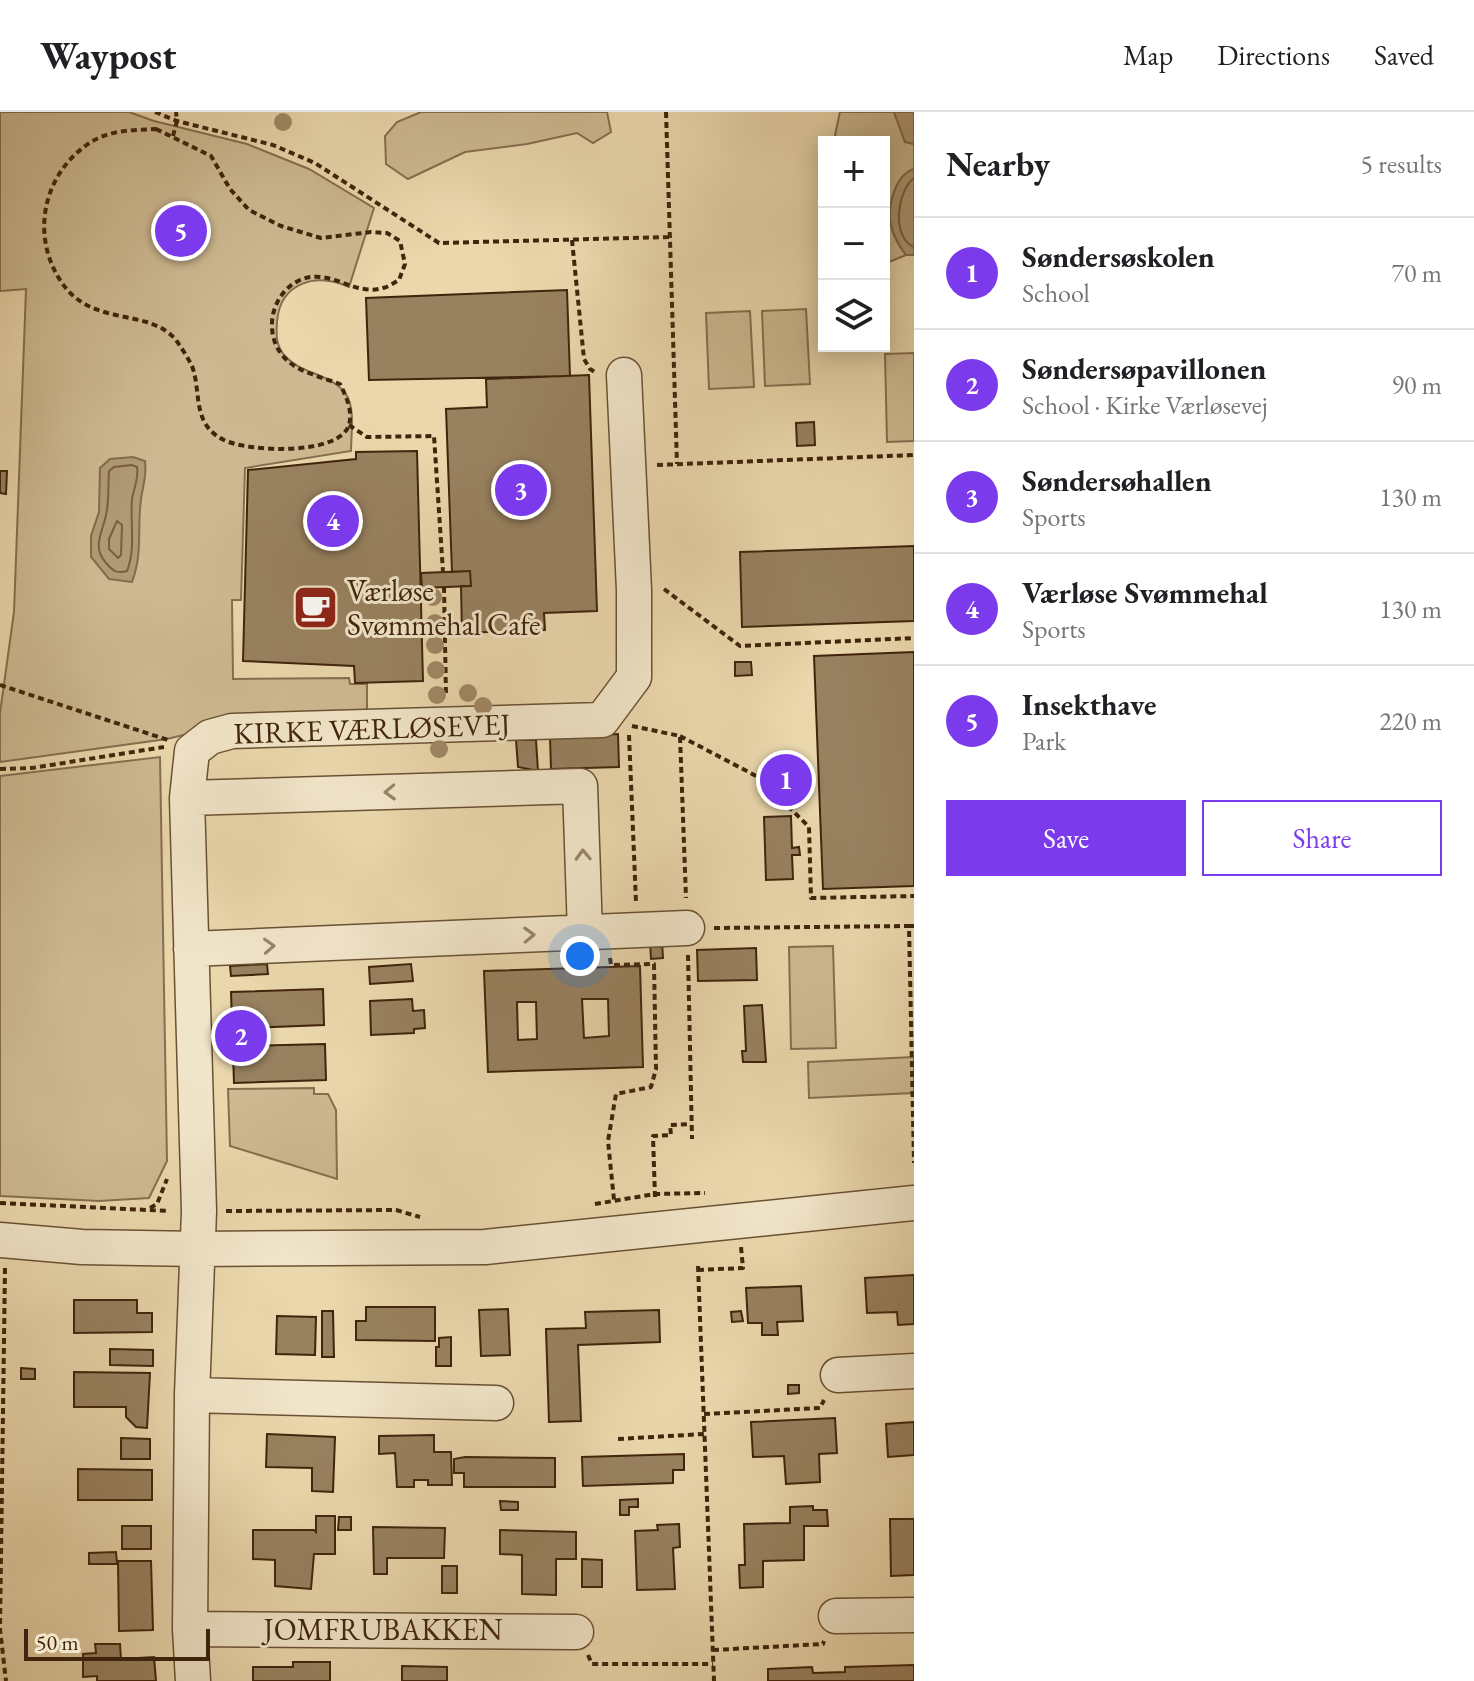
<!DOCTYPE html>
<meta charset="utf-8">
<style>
:root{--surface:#fff;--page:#f6f6f6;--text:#202124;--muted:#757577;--line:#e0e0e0;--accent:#7c3aed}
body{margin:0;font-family:"EB Garamond",serif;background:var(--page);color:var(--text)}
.controls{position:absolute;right:24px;top:24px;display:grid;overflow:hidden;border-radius:0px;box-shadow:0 4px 20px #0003}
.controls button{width:72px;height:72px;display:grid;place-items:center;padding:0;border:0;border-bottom:2px solid var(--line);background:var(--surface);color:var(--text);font:40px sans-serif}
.scale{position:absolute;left:24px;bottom:20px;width:186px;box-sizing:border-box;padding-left:8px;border:4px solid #40240b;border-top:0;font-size:22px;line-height:28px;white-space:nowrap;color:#40240b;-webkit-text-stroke:6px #f1e5c9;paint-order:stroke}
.you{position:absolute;left:580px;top:844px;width:28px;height:28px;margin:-20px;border:6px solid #fff;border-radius:50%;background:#1a73e8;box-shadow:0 0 0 12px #1a73e833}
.badge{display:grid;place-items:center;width:52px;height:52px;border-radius:50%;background:var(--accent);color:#fff;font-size:26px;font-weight:700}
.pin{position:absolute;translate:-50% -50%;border:4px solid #fff;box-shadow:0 2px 8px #0006}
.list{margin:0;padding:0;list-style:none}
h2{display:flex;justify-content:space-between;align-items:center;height:104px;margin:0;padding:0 32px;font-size:34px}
h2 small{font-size:26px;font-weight:400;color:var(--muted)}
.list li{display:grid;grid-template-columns:52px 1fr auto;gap:24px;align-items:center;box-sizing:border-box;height:112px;padding:0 32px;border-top:2px solid var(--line)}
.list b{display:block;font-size:30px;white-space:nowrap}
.list p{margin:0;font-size:26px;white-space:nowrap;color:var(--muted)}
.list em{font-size:26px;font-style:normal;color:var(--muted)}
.actions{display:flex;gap:16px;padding:24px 32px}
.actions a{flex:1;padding:18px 0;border:2px solid var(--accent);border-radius:0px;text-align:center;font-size:28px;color:var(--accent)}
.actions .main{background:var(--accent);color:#fff}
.icon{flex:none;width:44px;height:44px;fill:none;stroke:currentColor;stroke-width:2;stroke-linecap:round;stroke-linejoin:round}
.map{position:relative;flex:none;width:914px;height:1569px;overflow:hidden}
header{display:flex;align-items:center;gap:48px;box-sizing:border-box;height:112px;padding:0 40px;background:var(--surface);border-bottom:2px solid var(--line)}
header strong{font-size:38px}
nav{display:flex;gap:44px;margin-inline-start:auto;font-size:28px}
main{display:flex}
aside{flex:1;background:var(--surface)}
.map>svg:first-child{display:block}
.green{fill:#cdb991;stroke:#866e4e;stroke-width:2}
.water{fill:#b09a75;stroke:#836b4b;stroke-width:2}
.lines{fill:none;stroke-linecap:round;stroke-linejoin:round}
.shore{stroke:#785f40;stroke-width:2}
.building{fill:#98815f;stroke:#40240b;stroke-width:2;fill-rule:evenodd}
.minor-casing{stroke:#6a5133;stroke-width:37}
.path{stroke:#40240b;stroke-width:4;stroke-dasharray:6 4;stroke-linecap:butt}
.minor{stroke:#f1e5c9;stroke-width:34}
.tree{fill:#a08966}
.oneway{stroke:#98846a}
.labels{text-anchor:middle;stroke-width:6;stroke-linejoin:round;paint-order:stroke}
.poi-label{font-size:30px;fill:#40240b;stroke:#f1e5c9;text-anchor:start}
.street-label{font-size:30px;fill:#40240b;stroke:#f1e5c9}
</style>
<header>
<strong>Waypost</strong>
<nav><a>Map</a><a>Directions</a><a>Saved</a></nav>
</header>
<main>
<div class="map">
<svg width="914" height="1569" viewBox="0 0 914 1569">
<rect width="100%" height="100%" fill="#ead7ac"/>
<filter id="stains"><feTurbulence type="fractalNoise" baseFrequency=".0025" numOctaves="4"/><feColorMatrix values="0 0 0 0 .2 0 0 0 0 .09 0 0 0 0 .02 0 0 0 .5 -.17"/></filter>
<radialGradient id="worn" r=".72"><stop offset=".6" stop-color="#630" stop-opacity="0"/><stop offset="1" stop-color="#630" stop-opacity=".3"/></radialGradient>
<path class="green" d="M0,0H129L154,9L247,32L309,57L374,96L349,175C317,160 280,170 277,210C276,223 276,234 285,244C302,263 333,261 347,284C355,298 351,323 351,339L245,356L241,488H232L233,567L349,566L350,572H367V604L245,608L167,627L0,650V601L14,500L26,177L0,179Z
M421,0H607L611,20L593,31L577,21L527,32L465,40L408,67L386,52L385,24L397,10Z
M840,0H894L905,30L914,32V57C895,63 887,95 891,113C893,124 900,135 906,143L884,152V30H838L835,23Z
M806,197L810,272L765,274L762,199Z
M750,199L754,275L709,277L706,201Z
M914,241V329L887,330L885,242Z
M160,645L167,1049L149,1086L99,1089L0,1084V664Z
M833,834L836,936L791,937L789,835Z
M914,945V981L809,986L808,950Z
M314,976V982H328L336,998L337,1067L230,1034L228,977Z"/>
<path class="water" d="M894,0H914V32L905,30Z
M914,57V143H906C900,135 893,123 891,113C887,95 895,63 914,57Z
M133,345L145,349C147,363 143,373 141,387C137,417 143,441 132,470L109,467L91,445V424L99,400L100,356L110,347Z"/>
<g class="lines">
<path class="shore" d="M914,66C897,79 891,125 914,135
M132,353L137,355C139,366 134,376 132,387C130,411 136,437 127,459C117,462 113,459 106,451C90,433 105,418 107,397C109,385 108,372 109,359L114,355Z
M117,409L122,413L121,443L118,446L109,437V427Z"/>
</g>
<path class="building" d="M567,178L570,264L369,268L366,186Z
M589,263L597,499L544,501L545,518L462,521L461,474H471L470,459L452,460L446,297L487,295L486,267Z
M814,310L815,333L797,334L796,311Z
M417,339L423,569L355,571L354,554L243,549L248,358L356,347V340Z
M0,359H7L6,382L0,381Z
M914,434V509L742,515L740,440Z
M470,459L471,474L422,476L421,461Z
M914,540V774L823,777L814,544Z
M735,550H751L752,563L735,564Z
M618,622L619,655L551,657L550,625Z
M516,628H536L538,659L518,655Z
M791,704L792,736L799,735L800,743H792L793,767L766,768L764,705Z
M662,829L663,846L651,847L650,830Z
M756,836L757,868L698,869L697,838Z
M267,852L268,862L231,864L230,854Z
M411,852L413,869L370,872L369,855Z
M640,854L643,955L488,960L484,859ZM582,887H608L609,924L584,926ZM517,890H536L537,927L518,928Z
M323,877L324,913L249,916V934L325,932L326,968L234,971L231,880Z
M412,887L413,899L424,898L425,916L414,917V921L371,923L370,889Z
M762,893L766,950H743L742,939H746L744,894Z
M914,1163V1212L898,1213L897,1200L867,1201L865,1166Z
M801,1174L803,1209L777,1210L778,1223H762V1211H748L746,1176Z
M74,1188H137V1201H152V1220L74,1221Z
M366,1195H435V1229L356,1228V1209H366Z
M508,1197L510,1243L481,1244L479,1198Z
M659,1198L660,1230L578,1233L581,1309L549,1310L546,1217L586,1216L585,1200Z
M322,1199H333L334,1245H322Z
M741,1199L743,1209L732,1210L731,1200Z
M277,1204L316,1205L315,1243L276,1242Z
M451,1225V1254H436V1235H439V1226Z
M110,1237L153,1238V1254L110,1253Z
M21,1256L35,1257V1267H21Z
M74,1260L150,1261L147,1316L136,1315L126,1305V1295H74Z
M788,1273H799V1281L788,1282Z
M835,1306L837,1341L819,1342L820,1370L786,1372L784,1344L753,1345L751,1310Z
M914,1310V1343L888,1345L886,1312Z
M267,1322L335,1325L333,1380L312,1379V1356L266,1355Z
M434,1323V1340H451L452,1373H428V1368H414V1375H397L395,1341L379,1342V1324Z
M121,1326L150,1327V1347H121Z
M684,1342V1358H673V1371L583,1374L582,1345Z
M465,1345L555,1346V1375H464V1361H454V1347Z
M78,1357L152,1358V1388H78Z
M638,1387V1395H629V1403H620V1388Z
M500,1389L518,1390V1398H501Z
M813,1394V1398H827L828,1414H804V1448L763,1449V1475L740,1476L739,1453H745L744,1412L790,1411V1395Z
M316,1404H335V1442H314L311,1477L275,1474V1448L253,1447V1418H314L316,1420Z
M339,1405H351V1418H338Z
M890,1407H914V1463L891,1464Z
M679,1412L680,1435L673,1436L675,1477L637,1478L635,1419L658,1418L657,1413Z
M122,1414H151V1437H122Z
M373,1415L445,1416L444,1446H387V1462H374Z
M500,1418L576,1420V1447H556V1483L522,1482V1443L500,1442Z
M116,1440L117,1452H89V1441Z
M582,1447L602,1448V1475H582Z
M118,1449H151L153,1518L119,1519Z
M442,1454H457V1481H442Z
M95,1532H120L121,1547L154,1545L156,1569H97V1564L83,1565V1542L96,1541Z
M293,1550H330V1569H253V1555H293Z
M914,1553V1569H768V1557L812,1555L813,1561L845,1560V1555Z
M402,1554L447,1555V1569H402Z"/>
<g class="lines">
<defs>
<path id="minor" d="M187,686L580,674L585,821
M191,837L687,816
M0,1128L82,1135L198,1137L485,1135L914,1091
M838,1263L914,1259
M192,1283L496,1291
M836,1504L914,1503
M190,1517L576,1520
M193,1569L190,1517L192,1283L199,1099L187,686L192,639L210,625L232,619L602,608L634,565V478L624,263"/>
</defs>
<use href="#minor" class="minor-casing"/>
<path class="path" d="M155,0L177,9L273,33L315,51L439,131L671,125
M666,0L677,352
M156,17L211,44L230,77L249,98L281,114L321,126L371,120L387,121L400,129L405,152L399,168C394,171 388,175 383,176C354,185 330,155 300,168C268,183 262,228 289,250C302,261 324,266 340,272C346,284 353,299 349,313C339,344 248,340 224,328C191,312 202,281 192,254C188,246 181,235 176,228C147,194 91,217 60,168C30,121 44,60 91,30C110,18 134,18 156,17Z
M173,24L177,9L176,0
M572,128L584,247L590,257L595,260
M349,313L367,325L434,324L443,460
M657,353L914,343
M444,475L446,584
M664,477L740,534L914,526
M0,573L168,628
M632,614L680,624L686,786
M629,623L636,790
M680,624L760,666L809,715L811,786L914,784
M0,657L32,656L164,635
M914,814H909L914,1051
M714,816L909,814
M688,843L692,1027
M610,846L611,853L654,852L656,957L651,975L616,982L608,1029L614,1088
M655,1085L653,1024L671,1023L670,1013L691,1012
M0,1091L169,1099
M595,1092L655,1082L705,1081
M150,1096L157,1092L167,1067
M226,1099L396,1098L420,1105
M698,1154L714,1569
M5,1156L0,1517L6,1569
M698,1158L743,1156L741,1135
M704,1302L820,1296L824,1288
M618,1327L704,1322
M713,1538L823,1532L824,1529
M588,1543L592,1552H713"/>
<use href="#minor" class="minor"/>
</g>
<g class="tree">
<circle cx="283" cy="10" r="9"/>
<circle cx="433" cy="485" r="9"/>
<circle cx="435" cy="511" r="9"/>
<circle cx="435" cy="533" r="9"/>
<circle cx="436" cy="558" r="9"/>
<circle cx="468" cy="581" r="9"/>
<circle cx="437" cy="583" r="9"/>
<circle cx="483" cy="594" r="9"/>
<circle cx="439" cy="637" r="9"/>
</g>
<defs><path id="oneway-chevron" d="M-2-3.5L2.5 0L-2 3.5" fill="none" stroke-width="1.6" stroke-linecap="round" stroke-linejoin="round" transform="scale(2)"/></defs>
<g class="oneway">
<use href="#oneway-chevron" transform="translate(390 680) rotate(178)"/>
<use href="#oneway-chevron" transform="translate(583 743) rotate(-92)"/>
<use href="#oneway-chevron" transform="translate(529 823) rotate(-2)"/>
<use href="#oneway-chevron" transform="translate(269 834) rotate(-3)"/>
</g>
<defs>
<symbol id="cafe-square" viewBox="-11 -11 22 22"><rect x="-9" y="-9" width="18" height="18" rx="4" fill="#8f2418" stroke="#f1e5c9"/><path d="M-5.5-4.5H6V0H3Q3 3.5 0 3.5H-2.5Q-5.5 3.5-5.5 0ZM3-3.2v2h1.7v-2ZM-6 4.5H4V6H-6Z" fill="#fff"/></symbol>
</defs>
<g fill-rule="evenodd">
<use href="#cafe-square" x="290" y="470" width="51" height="51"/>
</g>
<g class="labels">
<g class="poi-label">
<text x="347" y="489">Værløse<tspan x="347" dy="34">Svømmehal Cafe</tspan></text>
</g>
<g class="street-label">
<text transform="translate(372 617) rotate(-2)" y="10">KIRKE VÆRLØSEVEJ</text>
<text x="383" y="1528">JOMFRUBAKKEN</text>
</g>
</g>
<rect width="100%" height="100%" filter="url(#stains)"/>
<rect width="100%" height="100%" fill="url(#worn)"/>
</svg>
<div class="controls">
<button>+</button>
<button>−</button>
<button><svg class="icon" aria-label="layers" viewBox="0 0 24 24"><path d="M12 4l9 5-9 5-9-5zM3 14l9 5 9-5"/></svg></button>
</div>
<div class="scale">50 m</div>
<div class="you"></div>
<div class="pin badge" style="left:786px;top:668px">1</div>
<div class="pin badge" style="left:241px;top:924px">2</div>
<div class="pin badge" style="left:521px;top:378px">3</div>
<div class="pin badge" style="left:333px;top:409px">4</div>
<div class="pin badge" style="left:181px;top:119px">5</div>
</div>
<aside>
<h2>Nearby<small>5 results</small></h2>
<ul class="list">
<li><span class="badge">1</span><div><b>Søndersøskolen</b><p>School</p></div><em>70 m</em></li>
<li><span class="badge">2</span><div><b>Søndersøpavillonen</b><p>School · Kirke Værløsevej</p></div><em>90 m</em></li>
<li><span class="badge">3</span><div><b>Søndersøhallen</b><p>Sports</p></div><em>130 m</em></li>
<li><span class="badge">4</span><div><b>Værløse Svømmehal</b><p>Sports</p></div><em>130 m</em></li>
<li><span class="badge">5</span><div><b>Insekthave</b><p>Park</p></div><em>220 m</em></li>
</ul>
<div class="actions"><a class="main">Save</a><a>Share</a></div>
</aside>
</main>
